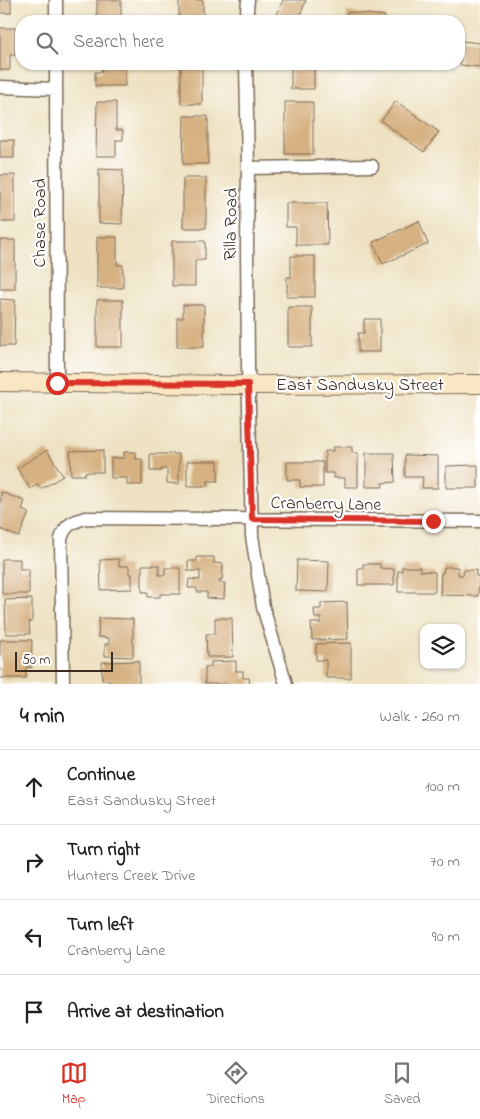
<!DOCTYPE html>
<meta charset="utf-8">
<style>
:root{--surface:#fff;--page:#f2f2f2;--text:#202124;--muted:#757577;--line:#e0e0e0;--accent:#d93025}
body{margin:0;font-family:"Indie Flower",sans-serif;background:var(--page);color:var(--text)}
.controls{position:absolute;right:15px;bottom:15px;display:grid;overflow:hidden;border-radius:10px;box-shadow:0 1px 4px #0004}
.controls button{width:45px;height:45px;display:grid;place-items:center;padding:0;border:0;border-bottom:1px solid var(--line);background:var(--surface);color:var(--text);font:25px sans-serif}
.scale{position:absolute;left:15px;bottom:12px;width:98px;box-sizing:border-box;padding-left:5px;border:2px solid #3b2a1e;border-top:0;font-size:14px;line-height:18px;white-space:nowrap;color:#3b2a1e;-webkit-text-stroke:4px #fff;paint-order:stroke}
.stop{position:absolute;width:15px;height:15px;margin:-11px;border:4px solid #d93025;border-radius:50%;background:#fff}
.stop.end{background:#d93025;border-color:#fff;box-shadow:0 1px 5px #0008}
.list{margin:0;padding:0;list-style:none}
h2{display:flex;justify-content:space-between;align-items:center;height:65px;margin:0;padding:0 20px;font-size:21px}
h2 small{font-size:16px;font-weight:400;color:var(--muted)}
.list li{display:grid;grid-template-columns:32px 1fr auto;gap:15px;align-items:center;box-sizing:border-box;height:75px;padding:0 20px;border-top:1px solid var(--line)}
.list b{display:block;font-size:19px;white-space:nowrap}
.list p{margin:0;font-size:16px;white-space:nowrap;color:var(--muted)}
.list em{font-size:16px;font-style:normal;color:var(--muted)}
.icon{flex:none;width:28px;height:28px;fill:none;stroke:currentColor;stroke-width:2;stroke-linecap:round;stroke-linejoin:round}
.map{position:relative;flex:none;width:480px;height:684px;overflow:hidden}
.search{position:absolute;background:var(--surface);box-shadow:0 1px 4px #0004;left:15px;right:15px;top:15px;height:55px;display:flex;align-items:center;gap:12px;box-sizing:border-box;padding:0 18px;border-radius:20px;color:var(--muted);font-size:19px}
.sheet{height:365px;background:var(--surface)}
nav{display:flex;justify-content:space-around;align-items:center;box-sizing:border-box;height:70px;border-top:1px solid var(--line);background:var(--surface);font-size:14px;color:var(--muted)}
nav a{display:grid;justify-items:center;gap:2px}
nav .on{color:var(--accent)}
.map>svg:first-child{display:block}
.building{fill:#d6b181}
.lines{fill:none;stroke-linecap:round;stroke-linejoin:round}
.minor-casing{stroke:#7a6a58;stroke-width:15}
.secondary-casing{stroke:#7a6a58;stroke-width:20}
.minor{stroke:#fff;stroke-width:12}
.secondary{stroke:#f9e7c3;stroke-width:18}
.route{stroke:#d93025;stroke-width:6}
.labels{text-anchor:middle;stroke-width:4.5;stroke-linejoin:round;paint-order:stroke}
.street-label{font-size:18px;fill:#3b2a1e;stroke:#fff}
</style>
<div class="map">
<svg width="480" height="684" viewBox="0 0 480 684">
<rect width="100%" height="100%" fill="#fff"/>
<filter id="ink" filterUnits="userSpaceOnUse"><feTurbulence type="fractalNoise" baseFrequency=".02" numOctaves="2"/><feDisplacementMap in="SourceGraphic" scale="10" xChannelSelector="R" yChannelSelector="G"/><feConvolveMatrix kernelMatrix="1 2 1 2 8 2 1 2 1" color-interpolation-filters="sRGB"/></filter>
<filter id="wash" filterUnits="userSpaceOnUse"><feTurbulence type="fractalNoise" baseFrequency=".0096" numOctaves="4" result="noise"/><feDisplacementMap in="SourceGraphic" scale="20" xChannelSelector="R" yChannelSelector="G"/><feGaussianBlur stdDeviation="1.12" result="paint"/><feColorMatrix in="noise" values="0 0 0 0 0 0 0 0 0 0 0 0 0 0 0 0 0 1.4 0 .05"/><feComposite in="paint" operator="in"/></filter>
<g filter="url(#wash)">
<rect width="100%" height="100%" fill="#eee2c3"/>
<g id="blocks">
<path class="building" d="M0,0H11V13H0Z
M97,0H121V21H97Z
M179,0H203V21H179Z
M283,0H306L298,21H289L276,17Z
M347,12L385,16L384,19L389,21H346Z
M0,28H15V55H10V70H0Z
M462,41L480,43V67L460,65Z
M101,64H125V86H95V72H102Z
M181,64H202V104H181Z
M291,64H314V89H291Z
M396,101L439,132L424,152L381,121Z
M97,102H116V130H123V140H116V156H96Z
M285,102H313V154H285Z
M184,116H208V164H183Z
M0,140H14V158H0Z
M99,169L123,170L122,224L99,223Z
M0,175H15V222H0Z
M183,178H206V228H183Z
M286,203H327L328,245H296V227H286Z
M419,221L428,244L383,264L373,242Z
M97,237H117V265H123V288H97Z
M0,240H15V289H0Z
M172,241H205V260H195V286H172Z
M291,256H315V297H287V277H291Z
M0,299L15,300L14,346H0Z
M97,300H123V347H97Z
M183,305H204V347H177V318H183Z
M288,307H312V347H288Z
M364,319H380V352H358V333H364Z
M333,447H352V453H358V487H345V478H334V473H325V451H333Z
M47,450L63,476L41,489L38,484L30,489L17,468Z
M103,450V472H85V475H71L70,451Z
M124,452H136V459H142V485H127V478H111V458H124Z
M366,453H394L395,482L382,483L383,487H366Z
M150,454H179V484L167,483V469H161V471H150Z
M405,455L438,456V488H422L423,477H405Z
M187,461H218V481H208V486H187Z
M287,462H323V487H300V480H287Z
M478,465V488H446V466Z
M1,492L25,501L22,510L29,513L19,537L0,529Z
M197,557H214V563L223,564L222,580H219V583H225L224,599L207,598V592H197V588H188L189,579L200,580V571H188V561H197Z
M2,559H20V569H29V594H2Z
M119,559V566H129V574H132V589L101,590L100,560Z
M297,560L329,561L328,592L296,591Z
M363,564H380V568L394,569V585H358V568H363Z
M142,565H159V575H165V568H180V594H160V597H148V592H142Z
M402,567H420V571L435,572V592H398V571H402Z
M444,567H458V575H463L464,570H476V576H479L478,596L440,595L441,573H443Z
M32,599V622H29L30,634H6L5,600Z
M347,602L348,639L312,640L311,623H321V618H315L314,609H321V603Z
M99,618L133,619V657L105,656V644H109V638L98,637Z
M215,618H232L233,657H207L206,634H215Z
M0,640H32L31,668L26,667V678H0Z
M351,643V678H326V660H316V644Z
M139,661V684H109V680H102V662Z
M236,661V671H243V678H249L250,684H205V667H211V662Z"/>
</g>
</g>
<g filter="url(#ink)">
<use href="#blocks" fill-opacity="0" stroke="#7a6a58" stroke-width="1"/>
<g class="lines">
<defs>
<path id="minor" d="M56,0V21
M246,21L248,0
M56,64L57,383
M246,64L248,168L247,245L248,364L252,536L263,607L286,684
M0,87L56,89
M248,168L372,166
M63,684L61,539C65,525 72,522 85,518L480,521"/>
<path id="secondary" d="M0,382L234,385L480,384"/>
</defs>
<use href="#minor" class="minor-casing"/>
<use href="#secondary" class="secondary-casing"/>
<use href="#minor" class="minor"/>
<use href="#secondary" class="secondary"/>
</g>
</g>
<g class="lines" filter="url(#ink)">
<path class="route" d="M57,383L248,384L252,519L433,521"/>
</g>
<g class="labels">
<g class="street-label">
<text transform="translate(39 223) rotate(-90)" y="6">Chase Road</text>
<text transform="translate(230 224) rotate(-89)" y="6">Rilla Road</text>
<text x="360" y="390">East Sandusky Street</text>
<text transform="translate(326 503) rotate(1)" y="6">Cranberry Lane</text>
</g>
</g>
</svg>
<div class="controls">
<button><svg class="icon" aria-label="layers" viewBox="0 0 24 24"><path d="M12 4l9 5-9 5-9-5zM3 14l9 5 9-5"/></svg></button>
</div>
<div class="scale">50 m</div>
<div class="stop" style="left:57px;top:383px"></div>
<div class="stop end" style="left:433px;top:521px"></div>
<div class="search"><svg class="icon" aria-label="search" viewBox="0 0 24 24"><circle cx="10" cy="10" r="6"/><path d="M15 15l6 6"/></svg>Search here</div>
</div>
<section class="sheet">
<h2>4 min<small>Walk · 260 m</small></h2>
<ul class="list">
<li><svg class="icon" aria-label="ahead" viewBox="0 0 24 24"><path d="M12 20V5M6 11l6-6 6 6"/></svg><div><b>Continue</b><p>East Sandusky Street</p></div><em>100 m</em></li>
<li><svg class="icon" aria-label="right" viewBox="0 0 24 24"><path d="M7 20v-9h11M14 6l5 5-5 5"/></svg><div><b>Turn right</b><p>Hunters Creek Drive</p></div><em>70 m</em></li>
<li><svg class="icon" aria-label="left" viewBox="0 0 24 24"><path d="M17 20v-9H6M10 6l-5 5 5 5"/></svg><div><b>Turn left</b><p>Cranberry Lane</p></div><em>90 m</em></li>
<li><svg class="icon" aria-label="arrive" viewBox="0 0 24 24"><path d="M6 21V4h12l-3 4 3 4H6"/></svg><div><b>Arrive at destination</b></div></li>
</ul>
</section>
<nav>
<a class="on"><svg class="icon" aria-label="map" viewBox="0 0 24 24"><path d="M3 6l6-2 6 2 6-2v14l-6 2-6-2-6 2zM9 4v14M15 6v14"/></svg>Map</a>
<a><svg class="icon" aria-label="directions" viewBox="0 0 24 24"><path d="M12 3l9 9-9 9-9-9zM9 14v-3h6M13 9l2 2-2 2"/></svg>Directions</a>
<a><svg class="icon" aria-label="saved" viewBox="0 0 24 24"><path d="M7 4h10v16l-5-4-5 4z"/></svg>Saved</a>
</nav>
